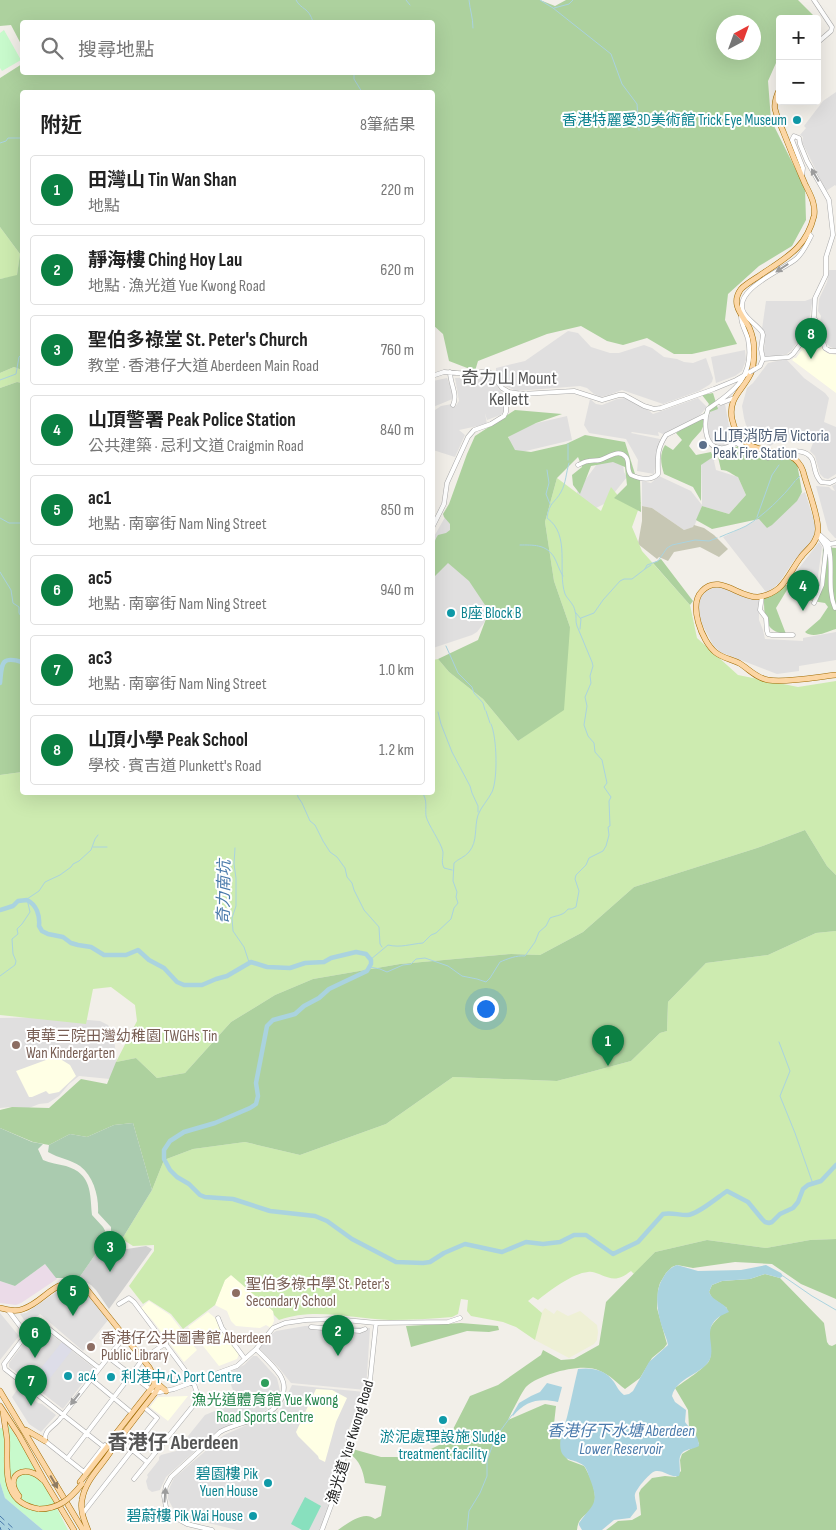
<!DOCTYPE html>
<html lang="zh-TW">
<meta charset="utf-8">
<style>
:root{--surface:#fff;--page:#f2f2f2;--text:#222;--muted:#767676;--line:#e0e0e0;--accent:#0b8043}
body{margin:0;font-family:"Sofia Sans Condensed","Noto Sans TC",sans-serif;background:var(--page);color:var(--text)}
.controls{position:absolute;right:15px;top:15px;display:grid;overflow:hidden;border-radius:5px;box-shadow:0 5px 20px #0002}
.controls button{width:45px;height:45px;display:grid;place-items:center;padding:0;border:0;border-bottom:1px solid var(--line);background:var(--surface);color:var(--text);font:25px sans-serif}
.compass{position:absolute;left:716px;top:15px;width:45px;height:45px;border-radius:50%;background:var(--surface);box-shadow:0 5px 20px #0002;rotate:41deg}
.you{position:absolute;left:485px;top:1008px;width:18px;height:18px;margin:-12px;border:4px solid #fff;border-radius:50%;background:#1a73e8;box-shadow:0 0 0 8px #1a73e833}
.badge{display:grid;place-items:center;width:32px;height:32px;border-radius:50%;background:var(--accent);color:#fff;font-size:16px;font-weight:700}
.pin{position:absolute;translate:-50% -41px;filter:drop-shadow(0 1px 2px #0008)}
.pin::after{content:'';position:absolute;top:26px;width:18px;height:15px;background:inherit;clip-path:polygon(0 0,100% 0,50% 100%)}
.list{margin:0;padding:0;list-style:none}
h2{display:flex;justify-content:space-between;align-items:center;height:65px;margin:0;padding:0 20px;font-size:21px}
h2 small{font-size:16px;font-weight:400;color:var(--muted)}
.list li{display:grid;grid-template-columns:32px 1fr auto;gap:15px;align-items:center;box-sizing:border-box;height:70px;margin:0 10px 10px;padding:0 10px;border:1px solid var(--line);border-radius:5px}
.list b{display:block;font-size:19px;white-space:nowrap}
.list p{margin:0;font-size:16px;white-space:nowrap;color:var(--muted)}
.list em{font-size:16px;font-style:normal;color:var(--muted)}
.icon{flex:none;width:28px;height:28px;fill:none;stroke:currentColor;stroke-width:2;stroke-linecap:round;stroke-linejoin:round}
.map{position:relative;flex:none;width:836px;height:1530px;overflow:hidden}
.search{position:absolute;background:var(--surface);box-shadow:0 5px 20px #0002;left:20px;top:20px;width:415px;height:55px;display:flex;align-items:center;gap:12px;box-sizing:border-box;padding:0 18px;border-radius:5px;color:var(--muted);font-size:19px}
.panel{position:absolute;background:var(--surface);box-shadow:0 5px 20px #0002;left:20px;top:90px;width:415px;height:705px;border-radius:5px}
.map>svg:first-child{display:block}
.residential{fill:#e0dfdf}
.industrial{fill:#ebdbe8}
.education{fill:#ffffe5}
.religious{fill:#d0d0d0}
.construction{fill:#c7c7b4}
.farmland{fill:#eef0d5}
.grass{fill:#cdebb0}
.forest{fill:#add19e;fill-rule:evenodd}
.cemetery{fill:#aacbaf}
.park{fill:#c8facc}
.pitch{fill:#88e0be}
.plaza{fill:#dddde8}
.water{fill:#aad3df}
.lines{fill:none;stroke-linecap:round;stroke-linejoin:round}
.stream{stroke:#aad3df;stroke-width:1}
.canal{stroke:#aad3df;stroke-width:4.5}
.ferry{stroke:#4a7aab;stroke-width:1;stroke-dasharray:6 5;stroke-linecap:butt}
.minor-casing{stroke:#a9a9a9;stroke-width:5}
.major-casing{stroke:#a06b00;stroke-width:6}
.minor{stroke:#fff;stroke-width:4}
.major{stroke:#fcd6a4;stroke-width:5}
.minor-bridge-casing{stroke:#a9a9a9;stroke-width:5;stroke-linecap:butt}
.major-bridge-casing{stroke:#a06b00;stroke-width:6;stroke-linecap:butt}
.minor-bridge{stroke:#fff;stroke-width:4}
.major-bridge{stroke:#fcd6a4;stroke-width:5}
.oneway{fill:#9c9c9c}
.oneway2{fill:#8f7c63}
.culture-dot{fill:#0f9aa8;stroke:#fff;stroke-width:2}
.service-dot{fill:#5c6f8a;stroke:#fff;stroke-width:2}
.education-dot{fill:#8d6e63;stroke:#fff;stroke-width:2}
.leisure-dot{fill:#2e9e5b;stroke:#fff;stroke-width:2}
.labels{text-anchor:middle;stroke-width:4;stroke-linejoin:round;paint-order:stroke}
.culture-label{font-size:15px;fill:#0d838f;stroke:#fff;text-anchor:end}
.service-label{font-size:15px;fill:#4e5e75;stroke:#fff;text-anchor:start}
.education-label{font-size:15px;fill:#785e54;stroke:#fff;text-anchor:start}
.leisure-label{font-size:15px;fill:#27864d;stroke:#fff}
.street-label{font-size:15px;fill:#222;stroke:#fff}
.water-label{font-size:16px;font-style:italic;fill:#4a7aab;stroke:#fff}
.quarter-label{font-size:18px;fill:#555;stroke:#fff}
.district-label{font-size:20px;font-weight:bold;fill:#555;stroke:#fff}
</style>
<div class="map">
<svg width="836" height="1530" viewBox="0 0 836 1530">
<rect width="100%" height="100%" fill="#f2efe9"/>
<path class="residential" d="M836,92V186L835,185L826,191L802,142L803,137L800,135L806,128L804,126L823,101Z
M829,270H836V349L830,347L826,343L820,323L821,316L818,311L819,299L827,282Z
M813,298L808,326L792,350L787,354L769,357L765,356L764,352L765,335L762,329L766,301H805Z
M568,331L578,333L591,347L610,353H619L644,345L652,348L664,357L677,359L684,362L693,363L706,358L713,378L712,382L709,385L699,391L663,404L622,390L609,395L601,397L594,394L587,388L580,386L516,391L505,386L496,373V368L525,361Z
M745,350L746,360L742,371L735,376L716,383L711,357Z
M786,359L804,378L825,393L829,398L824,422L836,427V474L828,479L824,478L820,474L815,456L810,451L813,443L788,435L770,446L768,445L754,435L746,425L744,418L742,406L747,388L753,383L768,363Z
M491,377L503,394L504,412L503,414L487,420L485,413L487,424L459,430L465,435L455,457L433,450L432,412L441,406L452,404L455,407L459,401L455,378Z
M447,378L455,398L433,407V381Z
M625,398L648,410L653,414L698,398L707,407L700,415L690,421L663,434L658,432L659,436L632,432L631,433L660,439L654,474L637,471L638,460L626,439L589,433L584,425L590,399L596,404L602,405L617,399Z
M725,404L729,426L738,441L721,447L712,442L710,437L707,431L708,416L709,410Z
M567,416L572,440L513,454L507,430Z
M710,454H717L714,461L716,470L738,477L746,495L729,514L702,506L694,527L684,530L652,508L642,506V481L651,483L659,476L691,491L702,505L701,457Z
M611,458L623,464L624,472L627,477L606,503L594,509L575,496L580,487L597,464Z
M836,484V538H835L828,530L816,486L829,487L832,490L835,491L832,486Z
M805,492L815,524L814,537L796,560L795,559L779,583L772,589L766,592L723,537L744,527Z
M448,512L515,552L484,623L477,632L472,635L433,648L432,540Z
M819,542L822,547L816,591L802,600L789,581Z
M721,587L747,598L759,600V620L763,630L765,639L803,641V638L836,632V660L799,666V671L777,674L720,652L713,645L703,626L700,617L699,607L700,598L705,592L713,588Z
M52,1017L100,1021L108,1025L113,1032L118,1070L110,1079L79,1076L69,1084L59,1096L48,1103L39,1104L24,1110L11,1107L0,1108V1018Z
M65,1286L81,1287L86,1291L108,1320L83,1351L40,1314L27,1324L20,1314L26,1313Z
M0,1313L19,1336L0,1360Z
M335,1325L370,1328L366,1390L291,1383L279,1368L259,1348L269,1336L276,1331L305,1326Z
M36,1327H40L48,1334L52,1335L94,1368L63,1409L9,1367V1363Z
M253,1356H257L277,1378L280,1391L276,1403L263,1412L227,1426L215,1433L166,1477L160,1490L152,1492L148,1489L146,1481L148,1477L147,1475L159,1460V1457L161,1455L176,1451L205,1415L237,1402L227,1373L244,1365Z
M292,1385L365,1392L347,1433L331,1500L327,1513L319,1530H237L192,1519L180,1515L175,1512L168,1499V1491L174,1478L224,1435L279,1411Z
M19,1387L38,1403L42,1404L56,1415L41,1432L29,1424L12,1397Z"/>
<path class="industrial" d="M45,1264L57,1279L21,1303L16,1305L0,1303V1281L15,1286Z"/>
<path class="education" d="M817,330L823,350L827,353L836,355V393L792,360L794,358H796L802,350L800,349L806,341L811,342L817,336Z
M49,1052L70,1065L76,1076L59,1092L49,1094L46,1091L32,1097H29L16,1071L46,1060Z
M231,1275L273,1311L274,1321L271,1328L266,1325L260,1328L236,1326L231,1321L227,1311L215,1305L225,1280Z
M149,1301L170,1315L197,1350L184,1362L153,1321L141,1308Z
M208,1312L220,1322L239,1354L237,1359L219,1366L188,1327Z
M316,1389L332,1390L347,1398L336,1422L325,1462L319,1459L318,1456L298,1436L296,1432Z
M188,1396L168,1421L150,1407L158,1397Z"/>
<path class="religious" d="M108,1236L114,1244L118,1247L127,1249L146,1246L152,1249L109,1309L96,1290L91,1285L79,1278Z"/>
<path class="construction" d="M642,506L652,508L684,530L693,527L694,525L704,528L714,535L728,549L719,557L700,547L674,552L668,561L659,557L657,559L638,544L642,521Z"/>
<path class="farmland" d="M545,1308L554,1314L557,1310L568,1316L580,1311L597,1325L598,1332L597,1340L594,1344L569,1358L535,1340L542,1312Z"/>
<path class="grass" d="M0,227L20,254L17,276L0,279Z
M14,367L22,370V383L17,382L0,388V373Z
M557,478L601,511L611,487L624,503L641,502L632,527L635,534L642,551L690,605L697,638L738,675L798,687L836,681V875L827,866L805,830L757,848L634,887L583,932L540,955L511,954L400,964L313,979L275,995L231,1022L185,1073L157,1078L136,1058L116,1062L137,1021L135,1005L111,987L93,989L86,1024L0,1015V775L22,772V792H432L433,660L438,659L449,672L483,699L518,741L536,728L570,627L554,581L545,522Z
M836,931V1239L810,1240L766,1248L707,1240L655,1252L634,1274L631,1271C618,1281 613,1280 599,1274C595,1273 592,1271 588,1272C573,1273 549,1291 538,1300L533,1297L528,1301L542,1313L535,1340L516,1327L503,1322L471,1316L467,1311L468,1300L461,1299L458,1314L452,1317C431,1319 411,1320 390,1320C354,1319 315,1307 279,1320L274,1315L273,1311L231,1275L225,1280L215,1305L183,1329L171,1314L149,1300L143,1304L129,1286L154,1251V1245L133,1246L122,1239L152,1190L164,1160L193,1149L245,1142L300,1155L386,1124L453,1077L557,1081L631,1061L660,1033L667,1031L668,1002L706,963L768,955L816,933Z"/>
<path class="forest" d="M0,0H540L555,6L566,0H798L817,19H780V54L768,81L771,120L805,188L806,220L792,246L759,266L728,294L725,320L737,344L692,354H674L647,338L623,345L607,341L581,326L547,334L478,361L475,371L449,361L443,334L433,325L432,92H22V370L14,367L0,373V279L17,275L20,254L0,227V78L22,64V72H432V22H22V46L11,25L0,26ZM724,22H754V52H724Z
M17,382L22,383V772L0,775V388Z
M713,393L718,409L710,412L701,431L692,441L689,446L696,455L711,452L713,457L701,465V501L693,487L664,474C661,464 659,455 665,445L673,450L682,440L676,433L703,415L709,404L702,395Z
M515,410L562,414L536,423L508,437L515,450L531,452L566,444L585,435L625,442L635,474L640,480L641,512L614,498L627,485L625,467L613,462L591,466L580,494L573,485L572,475L582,467L578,457L557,478L545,522L554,581L570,627L564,710L518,741L483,699L449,672L438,659L478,640L489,611L469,581L448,563L433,578C433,565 430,546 438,535L446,533L450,530V524L444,517L443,514L449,504L467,454L475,436Z
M738,446L758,458L767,455L778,457H788L797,463L802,492L797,501L772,525L767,528L759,519L712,529L696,520L702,506L729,514L746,495L738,477C732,475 729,470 721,470L718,457Z
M823,547L836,548V629C826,632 813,639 805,632L820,619L828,607L825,603L806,600L805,595L823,586L825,581L822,574Z
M661,559L693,601L690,605L653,563Z
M784,585H790L776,608L786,634C764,632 764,615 764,597Z
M805,830L827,866L836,875V931L816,933L768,955L706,963L668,1002L667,1031L660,1033L631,1061L557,1081L453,1077L386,1124L300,1155L245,1142L193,1149L164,1160L152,1190L133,1123L114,1125L87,1137L70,1134L49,1145L33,1142L0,1128V1110L12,1107L49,1108L81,1079L107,1084L116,1062L136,1058L157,1078L185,1073L231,1022L275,995L313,979L400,964L511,954L540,955L583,932L634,887L757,848Z
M836,1239V1299L801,1284L772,1264L735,1262L693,1268L677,1265L672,1267L666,1273L660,1283L658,1290L657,1308L667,1344L664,1348L652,1358L640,1378L625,1389C617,1383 610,1375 600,1371C583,1362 541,1374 527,1386C523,1389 511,1414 508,1420L545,1404L556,1406L554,1424L561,1437L562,1452L568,1460L584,1466C590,1475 600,1497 592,1508C585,1517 578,1517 577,1530H338C348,1523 364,1510 375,1519L381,1516L386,1486L365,1483C363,1470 360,1461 349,1453V1448L381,1457H415L447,1441L470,1396L498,1385L541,1355L543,1350L561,1360L574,1359L599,1345L606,1302L655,1252L707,1240L766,1248L810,1240Z
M765,1274L780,1278L824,1323L827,1342L829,1345L832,1346L836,1344V1530H606L618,1521L632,1520L641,1515L639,1493L641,1489L652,1478L665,1476L676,1477L681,1471L680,1460L682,1454L699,1444L695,1434L689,1427L688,1410L675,1388C683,1382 705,1368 709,1361C714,1351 707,1340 710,1329C714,1320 722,1316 727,1308L712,1298L709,1292L712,1285L722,1281L750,1279Z
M461,1323L498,1326L499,1330L489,1332L467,1331L411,1347L406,1326Z"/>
<path class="cemetery" d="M133,1123L152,1190L122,1239L111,1231V1227L98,1213C99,1197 94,1177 80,1166C72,1160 58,1158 48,1152L49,1145L70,1134L87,1137L114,1125Z
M0,1128L32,1142L43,1144L38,1149L43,1160C50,1163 58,1164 66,1166C92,1174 90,1193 92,1215L103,1227L108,1236L79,1278H56L45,1264L15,1286L0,1281Z"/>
<path class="park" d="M4,30L21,60L2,71L0,68V33Z
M7,1423L34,1464L68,1530H43L5,1498L0,1482V1428L8,1429Z"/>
<path class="pitch" d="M305,1497L321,1506L309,1530H302L291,1524Z"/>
<path class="plaza" d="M62,1342L72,1350L40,1391L29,1383Z"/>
<path class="water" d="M677,1265L698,1271L741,1270L766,1265L781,1273L783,1276L780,1278L765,1274L750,1279L722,1281L712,1285L709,1292C713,1302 725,1302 729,1312C726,1313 722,1315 719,1317C701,1330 717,1347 709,1361C700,1375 676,1378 672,1396L675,1402L686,1410L685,1422C691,1430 699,1435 699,1446C694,1449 687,1449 683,1452C676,1458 682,1469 679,1476C671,1478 664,1470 656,1471C651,1471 637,1488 635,1494C634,1498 637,1504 637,1509L630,1518L614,1520L602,1530H582L579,1525V1523C593,1503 600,1505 590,1479C588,1474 587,1468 583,1465C575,1459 565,1462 561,1451C558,1439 564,1429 567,1417C571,1401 574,1385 578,1369C592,1367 606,1370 614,1382C617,1387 619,1391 624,1395L629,1394L633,1391L649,1362L668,1345C667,1339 664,1333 662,1327C657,1311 654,1292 663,1278C666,1272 671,1267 677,1265Z
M547,1383L562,1387L558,1402C540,1398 526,1400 513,1416L512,1415L519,1403L531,1396L540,1392Z
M0,1482L5,1498L43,1530H0Z"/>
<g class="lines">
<path class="stream" d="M296,0C301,10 309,7 313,22
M406,0L410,5
M469,0C470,11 473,17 473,28
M540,0L553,8L611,54L622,84L637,104L639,130
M554,8L569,4L573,0
M354,72V79L362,92
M0,143L6,141L8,138H22
M0,380L16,374L19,357L22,354
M568,444V460
M782,460L783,457
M547,470L549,483L546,494L550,504
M796,480L800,476
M757,517L772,475L779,465
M0,518L9,523H22
M720,537C729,533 738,530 746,526C763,516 783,497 795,481
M520,545C533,545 546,544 554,557C557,562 559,570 563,576
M645,569L651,565
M0,572L11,590L13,603L19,607V613L22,618
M576,613L581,619L580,629
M581,618L594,613L603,600L620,581L624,579H632L645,569L647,565L658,561L667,548L672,545L695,540L709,541L717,538
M446,646L458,673L472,687L474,693L483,703L485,710
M486,711L490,723
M438,712L441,724L452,752L470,786L472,793L478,806V812
M297,792L298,797L302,803L310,821L315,825L323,841L330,852L337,857L345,868L347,877L352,883L354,890L364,910L379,927L380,944L382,947
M422,792C428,801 425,807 426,816C428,825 441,842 443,852C443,859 441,862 444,868L452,870
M93,847H107
M235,848L234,864L236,878V906L232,918L233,931L244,947L249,962
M370,960L388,945C401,948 410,944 423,943L431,935L436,933L451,919L454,908L458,903L456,897L457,892L453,881L454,863C458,859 465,857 469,852C478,841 474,828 478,815C481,807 488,800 492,792C498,779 497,737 491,724
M370,967L380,969L387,972L403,965L411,964L416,959L425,958L448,966L462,976L477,979L486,982L490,978L500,962C507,959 517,955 525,956L535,942L539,932L546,926L550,918C557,915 563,916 568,909H572L576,907L579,891L575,879L576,875L586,865L589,858L603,851L606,846L609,835L608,827L610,826L609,801L611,797L604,787L607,783L602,760L595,752L594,743L588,736L584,725L587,706L585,697L591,683L590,676L593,666L592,662L577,626C575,621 577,616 575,611C574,604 568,600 565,594C557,570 571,535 547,518C549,502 555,503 561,492C566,483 566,473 569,463
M0,976L15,965L16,961L13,954L12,939L18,934L17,929L22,924L30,912L27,899L39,891L45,882L60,875L71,867L73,864L79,861L91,850L95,839L98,835
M779,1042L790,1071L780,1096L795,1133L813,1184
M783,1276L812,1296L836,1310
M467,1530L469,1511L480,1493L487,1476V1461L495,1438L512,1415"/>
<path class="canal" d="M0,683C2,665 0,655 22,662
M0,910L13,906L18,901L27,900C37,905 40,916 39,926L42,931L48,934L63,937L71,943L78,945L91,947L104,955H126L138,950L149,960L164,968L177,982L184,985H202L216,979L227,976L251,962L267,967L290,968L305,963L324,962L331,958L356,952L366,954L371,960V964L367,971L329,989L319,998L304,1006L295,1014L273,1020L267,1026L256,1083L258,1096L256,1104L250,1108L215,1123L184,1132L170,1141L164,1150V1159L170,1170L177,1177L189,1184L200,1195L205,1197L233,1199L270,1211L315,1216L327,1221L352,1239L396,1262L423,1263L430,1262L444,1253L465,1244L502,1252L526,1242L543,1244L560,1242L574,1235H586L613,1254L638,1242L663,1214C671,1212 678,1215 687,1215C697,1215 718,1197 727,1191L748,1202L762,1219L765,1222L769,1223L772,1222L780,1214L793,1208L798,1202L803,1189L808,1185L821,1181L836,1165"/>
<path class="ferry" d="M0,1516L15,1530
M0,1521L10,1530
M0,1527L1,1530"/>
<defs>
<path id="minor" d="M814,0L832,27L831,31L817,43
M741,316C741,325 746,331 748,339C755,376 735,391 708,409C704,420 703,447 720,448C725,449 732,445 736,443L768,458L780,453
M815,319L825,348L830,351H836
M763,359L789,357L793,354L810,331L814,316L815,298L826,275V257L833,235L829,200L807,161L800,144L799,138L794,136L792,140L803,168L802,176
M763,359L761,349L763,335L762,332C757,325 748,320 744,313C731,290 783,270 796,259C803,253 807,244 811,236L808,233
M755,369L760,366L763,359
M450,372C450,384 458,394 453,405
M432,376L444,372L470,374L487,371L492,374L502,388L509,392L522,394L574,391L602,400L619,395H624L644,406L654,409L661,408L714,389L736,380L750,372
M721,403L734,398
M785,453C793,450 807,450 812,459C816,468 813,473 821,482L830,483L836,480
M578,465C581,464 585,461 589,461C592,460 596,461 600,460C608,458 618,448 626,457C630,462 626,469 631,475C640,479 651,481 658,474C658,458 656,450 666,435L706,415
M432,528L444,504L447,483L468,437L474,430L491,424L504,416L506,412V400L509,392
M820,535L830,544L836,543
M827,541C835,562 826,587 835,608
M762,596L760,610L766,618L767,631L768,634L772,635H793
M814,603L822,585L826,550L825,545L818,535
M119,1304L129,1298L134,1302L193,1381L198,1396L197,1401L134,1479
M8,1310L26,1334
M218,1318L222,1328L245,1359
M311,1327L360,1331L365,1329
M108,1357L155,1393L174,1389L237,1366L256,1349L273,1328L285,1323L306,1320L335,1319L376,1323L448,1322L460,1318
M99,1368L39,1321L34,1324L4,1364L5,1369L104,1447
M91,1379L132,1413
M119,1439L147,1462
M105,1445L84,1472L45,1441C44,1430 52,1428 59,1420L125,1336
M67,1459L143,1359L166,1343
M83,1513L157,1418L144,1407
M212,1530L187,1524L174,1517L166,1507L164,1496L166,1486L171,1477L220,1432C239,1421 279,1419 283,1393C285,1387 283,1380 280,1375C273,1365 264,1357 256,1349
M322,1530L332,1503L350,1435L364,1405L369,1390L376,1323"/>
<path id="major" d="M780,88C777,94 774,102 775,109C777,117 780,124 783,131C790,149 797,166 805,184C810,194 816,204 814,216C806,249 785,258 759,276C753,280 746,284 741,289C730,304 742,315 749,327C752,334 754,341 754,349C754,358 754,368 750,375C742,391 728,398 732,419C742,467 791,437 803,471C807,487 818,514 818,529C818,533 817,537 815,540C812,547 805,551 801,557C793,567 788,580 779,588C773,593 766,596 758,597C739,598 719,573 702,591C688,605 702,641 715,652C722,658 731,659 739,663C749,669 756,678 768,680C787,683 816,677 836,675
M0,1308C7,1310 16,1312 23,1309C47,1301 55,1274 85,1287L149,1367L158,1384V1388L155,1393C140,1412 125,1431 111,1451C101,1467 85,1480 82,1500C80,1511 84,1520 88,1530
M158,1384L166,1391
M0,1391L83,1530
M0,1406L19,1435L45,1482L74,1530
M3,1411C4,1421 6,1430 7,1439C8,1468 0,1503 39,1509
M26,1430L45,1441
M80,1482L115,1437L117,1432L154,1385L155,1378
M19,1496C3,1477 24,1461 43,1480"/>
</defs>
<use href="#minor" class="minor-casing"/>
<use href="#major" class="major-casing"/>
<use href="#minor" class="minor"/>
<use href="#major" class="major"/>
<defs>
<path id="minor-bridge" d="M750,372L755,369"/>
<path id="major-bridge" d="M39,1509C59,1509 70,1499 82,1484"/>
</defs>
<use href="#minor-bridge" class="minor-bridge-casing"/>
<use href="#major-bridge" class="major-bridge-casing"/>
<use href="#minor-bridge" class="minor-bridge"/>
<use href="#major-bridge" class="major-bridge"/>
</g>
<defs><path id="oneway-solid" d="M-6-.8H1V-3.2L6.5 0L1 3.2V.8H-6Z" transform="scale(1.25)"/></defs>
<g class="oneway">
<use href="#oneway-solid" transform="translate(815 175) rotate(-120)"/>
<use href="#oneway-solid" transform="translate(782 268) rotate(147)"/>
<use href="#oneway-solid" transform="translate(75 1399) rotate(128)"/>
<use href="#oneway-solid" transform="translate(165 1495) rotate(-86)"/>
</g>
<use class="oneway2" href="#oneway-solid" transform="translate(54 1482) rotate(60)"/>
<g class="culture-dot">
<circle cx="797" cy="120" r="5"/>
<circle cx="451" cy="613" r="5"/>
<circle cx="68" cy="1376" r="5"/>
<circle cx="111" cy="1377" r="5"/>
<circle cx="443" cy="1420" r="5"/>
<circle cx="268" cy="1483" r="5"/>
<circle cx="253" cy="1516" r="5"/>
</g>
<circle class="service-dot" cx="703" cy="445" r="5"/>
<g class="education-dot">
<circle cx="16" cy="1045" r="5"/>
<circle cx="236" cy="1293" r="5"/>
<circle cx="91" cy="1347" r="5"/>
</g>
<circle class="leisure-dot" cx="265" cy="1383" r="5"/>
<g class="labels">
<g class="culture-label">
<text x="787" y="125">香港特麗愛3D美術館 Trick Eye Museum</text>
<text x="461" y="618" text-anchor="start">B座 Block B</text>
<text x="78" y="1381" text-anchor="start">ac4</text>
<text x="121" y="1382" text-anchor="start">利港中心 Port Centre</text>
<text x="443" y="1442" text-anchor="middle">淤泥處理設施 Sludge<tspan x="443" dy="17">treatment facility</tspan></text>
<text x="258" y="1479">碧園樓 Pik<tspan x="258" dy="17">Yuen House</tspan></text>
<text x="243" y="1521">碧蔚樓 Pik Wai House</text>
</g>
<g class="service-label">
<text x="713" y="441">山頂消防局 Victoria<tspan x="713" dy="17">Peak Fire Station</tspan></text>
</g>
<g class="education-label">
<text x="26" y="1041">東華三院田灣幼稚園 TWGHs Tin<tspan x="26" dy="17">Wan Kindergarten</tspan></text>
<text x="246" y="1289">聖伯多祿中學 St. Peter's<tspan x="246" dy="17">Secondary School</tspan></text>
<text x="101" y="1343">香港仔公共圖書館 Aberdeen<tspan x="101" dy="17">Public Library</tspan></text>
</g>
<g class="leisure-label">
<text x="265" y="1405">漁光道體育館 Yue Kwong<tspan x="265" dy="17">Road Sports Centre</tspan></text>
</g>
<g class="street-label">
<text transform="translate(350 1442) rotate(-73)" y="5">漁光道 Yue Kwong Road</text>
</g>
<g class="water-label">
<text transform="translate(223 892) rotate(-89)" y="6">奇力南坑</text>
<text x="621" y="1436">香港仔下水塘 Aberdeen<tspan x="621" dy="18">Lower Reservoir</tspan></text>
</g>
<g class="quarter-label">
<text x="509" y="384">奇力山 Mount<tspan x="509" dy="21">Kellett</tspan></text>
</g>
<g class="district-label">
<text x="173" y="1449">香港仔 Aberdeen</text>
</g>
</g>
</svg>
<div class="controls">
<button>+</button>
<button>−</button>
</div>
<svg class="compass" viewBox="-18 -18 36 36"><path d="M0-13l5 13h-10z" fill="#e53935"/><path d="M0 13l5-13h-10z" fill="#767676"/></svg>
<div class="you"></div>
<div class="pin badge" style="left:608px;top:1066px">1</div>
<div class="pin badge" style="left:338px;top:1356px">2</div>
<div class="pin badge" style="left:110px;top:1272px">3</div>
<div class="pin badge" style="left:803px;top:611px">4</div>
<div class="pin badge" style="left:73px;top:1316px">5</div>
<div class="pin badge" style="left:35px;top:1358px">6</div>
<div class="pin badge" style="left:31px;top:1406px">7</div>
<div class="pin badge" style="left:811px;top:359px">8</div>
<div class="search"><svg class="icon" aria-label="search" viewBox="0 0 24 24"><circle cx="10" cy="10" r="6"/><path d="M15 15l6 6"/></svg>搜尋地點</div>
<section class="panel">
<h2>附近<small>8筆結果</small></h2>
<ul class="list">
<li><span class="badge">1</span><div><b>田灣山 Tin Wan Shan</b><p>地點</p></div><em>220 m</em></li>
<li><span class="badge">2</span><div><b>靜海樓 Ching Hoy Lau</b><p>地點 · 漁光道 Yue Kwong Road</p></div><em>620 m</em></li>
<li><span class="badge">3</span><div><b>聖伯多祿堂 St. Peter's Church</b><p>教堂 · 香港仔大道 Aberdeen Main Road</p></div><em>760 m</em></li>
<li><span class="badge">4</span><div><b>山頂警署 Peak Police Station</b><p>公共建築 · 忌利文道 Craigmin Road</p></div><em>840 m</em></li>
<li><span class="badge">5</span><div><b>ac1</b><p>地點 · 南寧街 Nam Ning Street</p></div><em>850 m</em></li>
<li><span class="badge">6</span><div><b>ac5</b><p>地點 · 南寧街 Nam Ning Street</p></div><em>940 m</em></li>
<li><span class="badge">7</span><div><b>ac3</b><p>地點 · 南寧街 Nam Ning Street</p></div><em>1.0 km</em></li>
<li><span class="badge">8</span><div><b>山頂小學 Peak School</b><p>學校 · 賓吉道 Plunkett's Road</p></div><em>1.2 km</em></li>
</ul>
</section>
</div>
